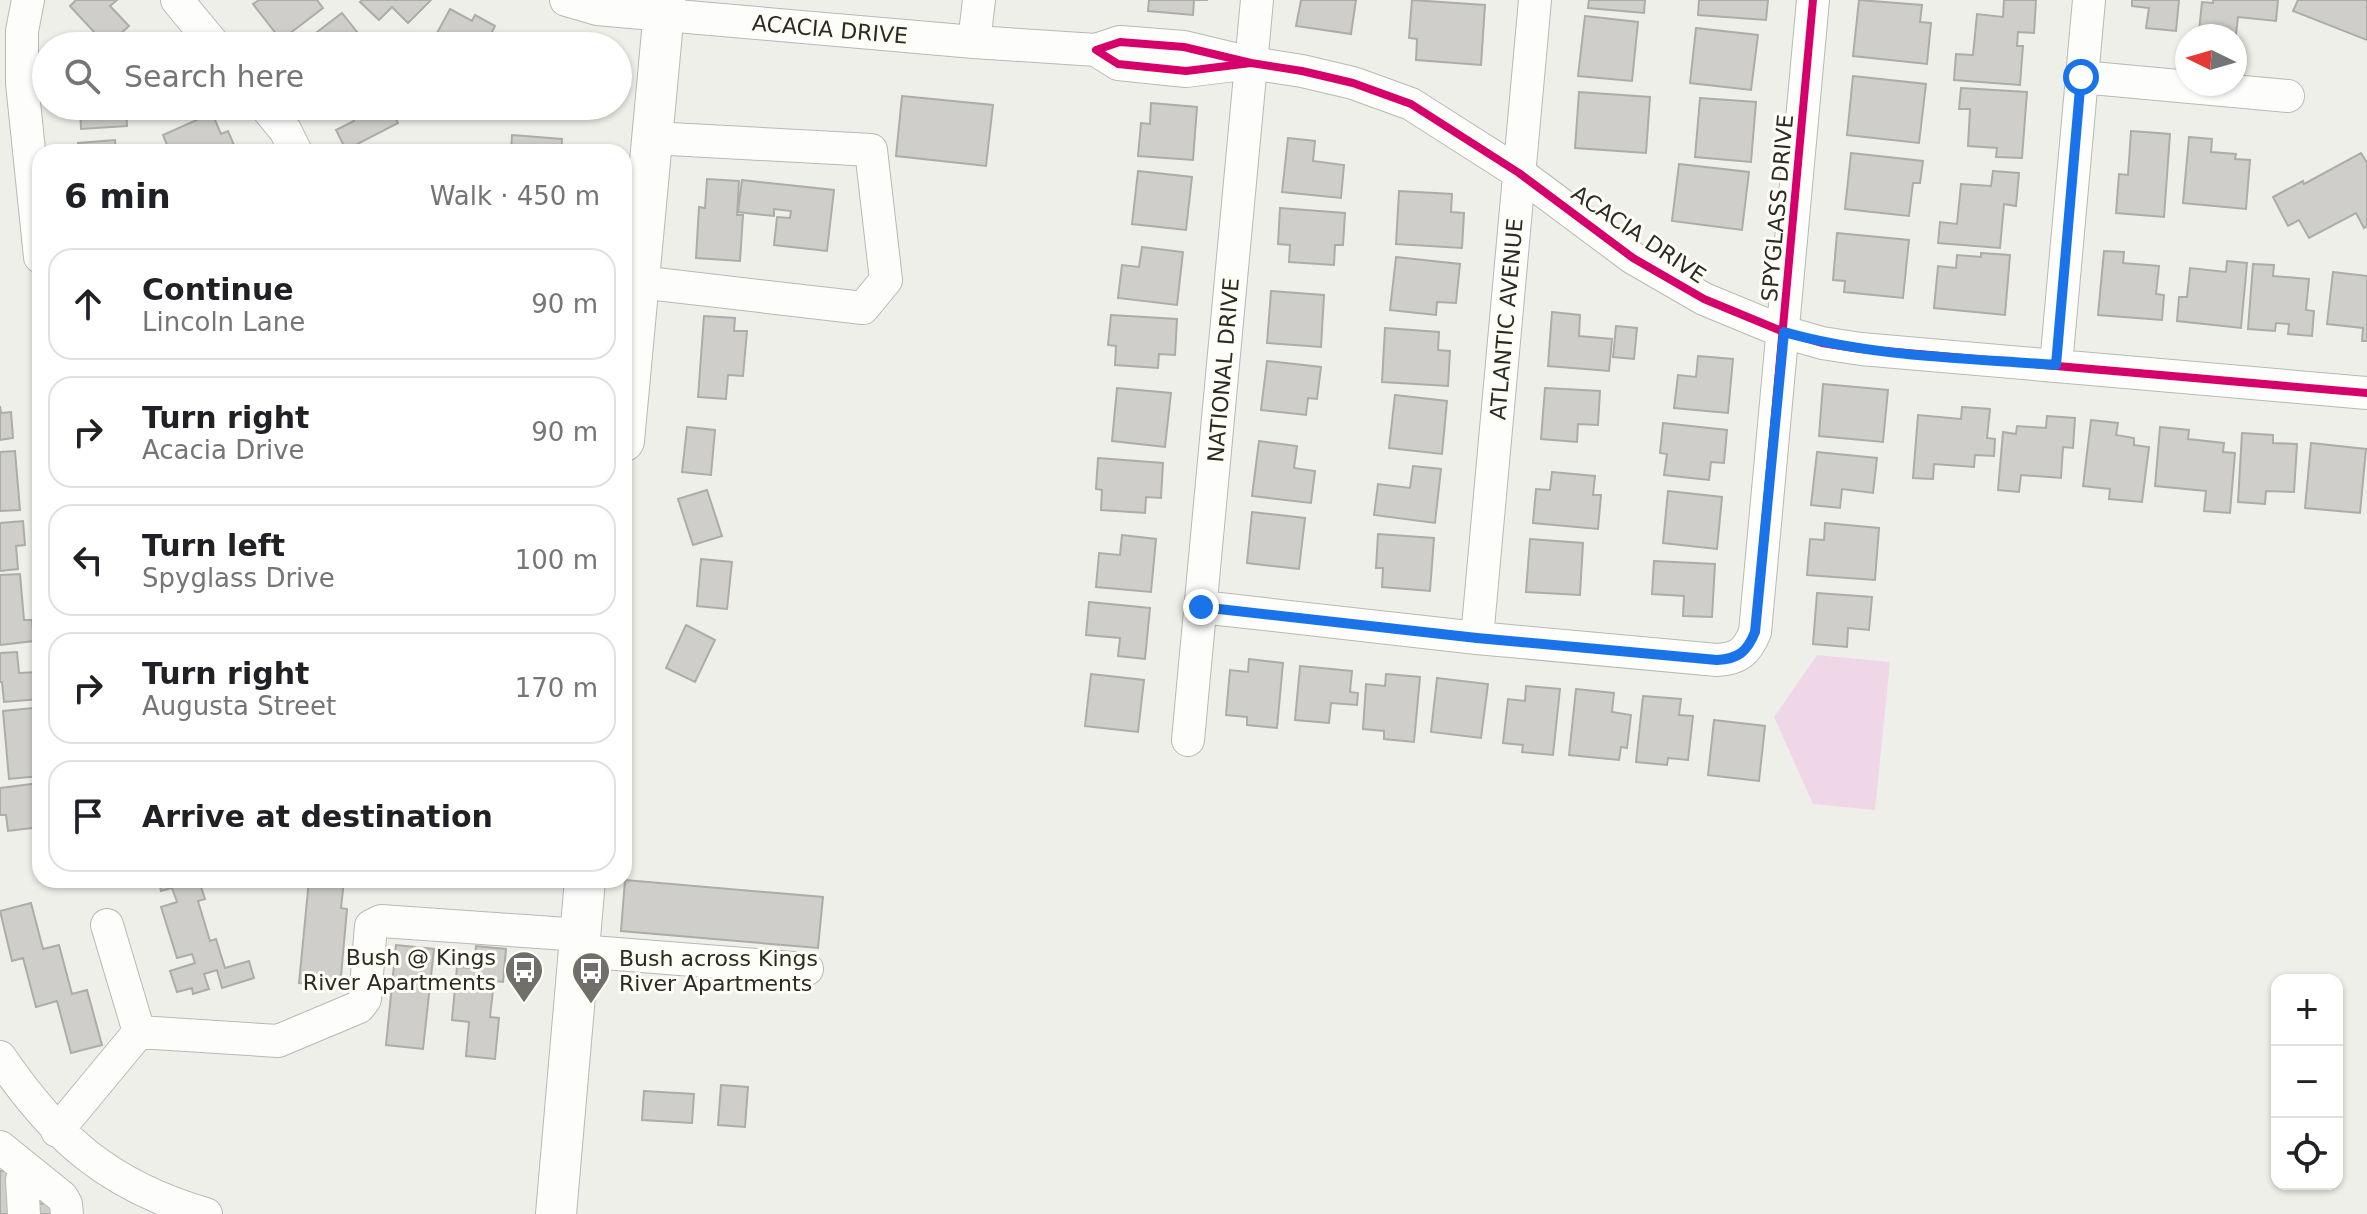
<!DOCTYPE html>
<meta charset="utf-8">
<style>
:root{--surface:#fff;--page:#f2f2f2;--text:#202124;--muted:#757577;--line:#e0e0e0}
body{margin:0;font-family:"DejaVu Sans",sans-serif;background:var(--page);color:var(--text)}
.controls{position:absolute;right:24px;bottom:24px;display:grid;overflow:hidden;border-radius:16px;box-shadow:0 2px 6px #0004}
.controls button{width:72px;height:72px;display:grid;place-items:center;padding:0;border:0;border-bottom:2px solid var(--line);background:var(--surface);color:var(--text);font:40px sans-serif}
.compass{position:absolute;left:2175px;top:24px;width:72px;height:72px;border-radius:50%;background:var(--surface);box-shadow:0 2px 6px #0004;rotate:275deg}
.stop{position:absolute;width:24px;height:24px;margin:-18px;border:6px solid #1a73e8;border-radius:50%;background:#fff}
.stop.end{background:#1a73e8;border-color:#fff;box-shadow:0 2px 8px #0008}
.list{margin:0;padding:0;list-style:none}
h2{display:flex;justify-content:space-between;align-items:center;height:104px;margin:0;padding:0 32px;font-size:34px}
h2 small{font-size:26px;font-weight:400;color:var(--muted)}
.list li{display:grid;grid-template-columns:52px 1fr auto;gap:24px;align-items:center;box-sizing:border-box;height:112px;margin:0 16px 16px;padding:0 16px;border:2px solid var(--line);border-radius:24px}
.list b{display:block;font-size:30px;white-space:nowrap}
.list p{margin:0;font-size:26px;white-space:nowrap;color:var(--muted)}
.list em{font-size:26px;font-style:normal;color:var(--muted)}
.icon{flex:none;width:44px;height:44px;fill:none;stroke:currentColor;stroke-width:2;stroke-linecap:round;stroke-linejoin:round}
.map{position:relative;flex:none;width:2367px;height:1214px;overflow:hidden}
.search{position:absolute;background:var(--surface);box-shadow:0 2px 6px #0004;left:32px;top:32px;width:600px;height:88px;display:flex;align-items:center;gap:20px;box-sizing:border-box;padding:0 28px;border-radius:44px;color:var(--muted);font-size:30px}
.panel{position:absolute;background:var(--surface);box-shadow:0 2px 6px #0004;left:32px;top:144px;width:600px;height:744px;border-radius:24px}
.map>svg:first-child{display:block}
.green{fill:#efd7e8}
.building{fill:#cfceca;stroke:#acaca9;stroke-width:2}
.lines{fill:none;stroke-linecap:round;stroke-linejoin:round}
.minor-casing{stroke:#b8b8b4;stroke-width:34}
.major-casing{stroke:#b8b8b4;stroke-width:42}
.minor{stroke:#fdfdfc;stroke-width:32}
.major{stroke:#fdfdfc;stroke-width:40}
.cycleway-casing{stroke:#fffef5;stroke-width:13}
.cycleway{stroke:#d6006c;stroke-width:8}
.route{stroke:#1a73e8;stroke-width:10}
.labels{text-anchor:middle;stroke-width:6;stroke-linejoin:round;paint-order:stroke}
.street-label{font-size:22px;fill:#2b2a27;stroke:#fffef5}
.poi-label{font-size:22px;fill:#2b2a27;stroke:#fffef5;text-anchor:end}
</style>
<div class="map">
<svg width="2367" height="1214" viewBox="0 0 2367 1214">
<rect width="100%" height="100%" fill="#efefea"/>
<path class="green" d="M1817,655L1890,662L1875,810L1813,804L1774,717Z"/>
<path class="building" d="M76,0H117L110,6L129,26L107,46L70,6Z
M259,0H317L323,8L281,40L253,4Z
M362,0H431L408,23L392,7L379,20L360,2Z
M1149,0H1208H1194L1193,15L1148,11Z
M1301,0H1356L1351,34L1296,26Z
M1412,0L1485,5L1481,65L1416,60L1417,39L1409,38Z
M1589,0H1645L1644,13L1588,8Z
M1699,0H1768L1766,20L1698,15Z
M1859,0L1922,5L1920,22L1931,23L1927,64L1853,56Z
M2004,0H2036L2034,33L2018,32L2017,46H2023L2020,85L1954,80L1956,54L1973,55L1977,14L2003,17Z
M2132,0H2179L2176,31L2146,28L2149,8L2132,6Z
M2213,0H2278L2276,21L2238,17L2236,34L2199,31L2202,2L2213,3Z
M2298,0H2367V40L2293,11Z
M450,9L472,21L475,15L495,26L485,46H430Z
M342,13L365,42L361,46H308L304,42Z
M1585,16L1638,22L1632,81L1578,76Z
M1696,28L1758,35L1751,90L1690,83Z
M1853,76L1926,84L1919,143L1847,135Z
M1961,88L2027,92L2022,158L1996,157L1997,148L1968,146L1970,109H1959Z
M1579,92L1650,97L1646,153L1575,148Z
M902,96L993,105L986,166L896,156Z
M1700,98L1756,102L1751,162L1695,157Z
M1151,103L1197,107L1193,160L1138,156L1141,123L1150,124Z
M80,106L126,107L127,126L81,129Z
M157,106H180L162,116Z
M346,106H390L398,123L346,150L336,130L354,121Z
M212,113L221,134L228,131L237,152H170L163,135Z
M2131,131L2170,134L2164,217L2116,213L2119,174L2128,175Z
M512,135L562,139L561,152H511Z
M2189,137L2212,139L2211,152L2236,154L2235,159L2250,160L2246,209L2183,203Z
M1288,138L1315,141L1313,161L1344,165L1341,198L1282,192Z
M115,140L116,152H78V143Z
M1851,153L1923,161L1920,183H1913L1909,216L1845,209Z
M2361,153L2367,163V226L2364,228L2356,213L2309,238L2299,220L2288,226L2273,197L2303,181L2304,184Z
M1679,164L1749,172L1742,230L1672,221Z
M1138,171L1192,177L1186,230L1132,224Z
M1993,171L2019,173L2016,206L2004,204L2000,248L1938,243L1940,222L1957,224L1961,184L1991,186Z
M707,179L739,181L737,215H743L740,261L696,258L699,207L705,208Z
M742,180L834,190L827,251L774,245L777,217L790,218L791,211L774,209V216L738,212Z
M1399,191L1452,194L1451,212L1464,213L1462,248L1396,244Z
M1280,208L1345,213L1343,245H1335L1334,265L1289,262L1290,245L1278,244Z
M1837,233L1909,240L1903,298L1844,292L1845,281L1833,280Z
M1142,247L1183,252L1177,305L1118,298L1122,265L1139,267Z
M2104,251L2124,252L2123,263L2159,266L2156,294L2164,295L2162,320L2098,315Z
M1981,253L2010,255L2005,315L1934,308L1938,266L1956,268L1957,255L1981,257Z
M1396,257L1460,264L1456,303L1437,302L1436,315L1390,310Z
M2227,261L2247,263L2241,328L2177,321L2179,297H2187L2190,268L2226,272Z
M2253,264L2274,265L2273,276L2309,279L2306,310L2314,311L2312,336L2288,334L2289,324L2276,323L2275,331L2248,329Z
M2333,272L2367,276V341H2362L2363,328L2327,324Z
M1271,291L1324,295L1321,347L1267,343Z
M1552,312L1580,315L1579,336L1612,339L1609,371L1548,366Z
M1111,315L1177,319L1175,355L1159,354L1158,368L1115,365L1116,346L1108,345Z
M704,316L735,318L734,331H747L743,376L728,375L726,399L698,397Z
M1616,326L1637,328L1634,359L1613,357Z
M1385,328L1439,332L1438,350L1450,351L1448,386L1382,382Z
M1698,356L1733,359L1728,413L1674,408L1678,375L1696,377Z
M1267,361L1321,367L1317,399L1308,398L1306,415L1261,410Z
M1823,384L1888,390L1883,442L1819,436Z
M1117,388L1171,393L1165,447L1112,441Z
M1545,388L1600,391L1598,425L1578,424L1577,442L1541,439Z
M1395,395L1447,401L1442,454L1389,448Z
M0,406L1,413L11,412L13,438L0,440Z
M1962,407L1990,409L1987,438L1995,439L1994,456L1975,455L1974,467L1934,464L1933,479L1913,478L1918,415L1961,419Z
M2047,416L2075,418L2073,448L2063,447L2061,478L2021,475L2019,492L1998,490L2003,432L2016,434L2017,426L2046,428Z
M2091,420L2118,423L2116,435L2134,438V445L2149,447L2142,502L2109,499L2110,489L2083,486Z
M1663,423L1727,430L1724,463L1711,462L1709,480L1664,475L1667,454L1660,453Z
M687,427L715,430L711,475L682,472Z
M2160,427L2189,430L2188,439L2224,443L2223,452L2235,453L2230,513L2204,511L2206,491L2155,486Z
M2242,433L2273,435V443L2297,444L2294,492L2266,491L2265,504L2238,502Z
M1259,441L1297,446L1294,468L1315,471L1311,503L1252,496Z
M2311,443L2366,449L2360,513L2305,508Z
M15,451L20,510L0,511V452Z
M1817,452L1877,458L1873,493L1842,489L1840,508L1811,505Z
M1098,458L1163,463L1161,498L1146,497L1145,513L1101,510L1102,490L1096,489Z
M1413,466L1441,469L1435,523L1374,515L1378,484L1410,488Z
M1552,472L1595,476L1593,495H1601L1598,529L1533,523L1536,489L1550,490Z
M707,490L722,536L693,545L678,499Z
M1668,491L1722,497L1717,549L1663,543Z
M1252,512L1305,518L1299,569L1247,563Z
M23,521L25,545L16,546L18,569L0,571V523Z
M1825,523L1879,528L1875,580L1807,575L1810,539L1824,540Z
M1378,534L1434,538L1430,591L1382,587L1383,568H1376Z
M1122,535L1156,539L1151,592L1096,587L1099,553L1120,555Z
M1530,539L1583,543L1580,595L1526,592Z
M701,559L732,562L727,609L697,606Z
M1654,561L1715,564L1712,617L1683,616L1684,596L1652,594Z
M20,574L24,620H32L34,641L0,645V575Z
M1817,593L1872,597L1869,630L1848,628L1847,647L1813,644Z
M1089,602L1150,608L1145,659L1118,656L1120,638L1086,635Z
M686,625L715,640L695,682L666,668Z
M17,652L19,673L37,672L40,699L4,702L2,682H0V653Z
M1249,659L1283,663L1277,728L1247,725V717L1226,715L1230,670L1248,672Z
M1300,666L1352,671L1350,692L1358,693L1357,705L1331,703L1329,723L1295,720Z
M1091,674L1144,680L1138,732L1085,726Z
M1386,674L1420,677L1414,742L1384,739V731L1363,729L1366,684L1385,686Z
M1437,678L1488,684L1481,738L1431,732Z
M1526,686L1560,689L1553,755L1522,752L1523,745L1503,743L1508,699L1525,701Z
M1576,689L1614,693L1612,712L1631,715L1627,748L1621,747L1619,760L1569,755Z
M1643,696L1681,699L1679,715L1693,716L1688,760L1668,758L1667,765L1636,762Z
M33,708L37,753H40V776L9,779L3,711Z
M1714,720L1765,726L1759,781L1708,775Z
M40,783V827L8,831L6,815H0V788Z
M158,880H205L206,885L201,887L205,899L198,901L210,941L216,939L225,968L249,961L254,978L222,988L217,970L204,974L209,989L193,994L192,988L177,992L170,971L195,963L192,954L177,958L161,907L177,902L172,888L161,891Z
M309,880H344L341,908L347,909L340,987L299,983Z
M625,880L823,897L818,948L621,931Z
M31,903L43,949L59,945L72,994L87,990L102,1045L71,1053L57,1001L36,1007L23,958L12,961L0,911Z
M396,945L434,949L423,1049L386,1045Z
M476,946L506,949L503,982L494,981L490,1017L499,1018L495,1059L466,1056L469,1022L452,1020L457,967L474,968Z
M721,1085L748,1087L745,1127L718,1125Z
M644,1091L694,1094L692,1123L642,1120Z
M12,1170L15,1214H0V1171Z
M58,1202V1214H37L36,1204Z"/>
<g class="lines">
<defs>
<path id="minor" d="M28,0L22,31V83L40,257
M177,0L215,46
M566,0L597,9L974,42L1096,50
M974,42L979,0
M1251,63L1186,71L1118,64L1096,50L1120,42L1184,47L1251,63L1302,71L1353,83L1411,104L1519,173L1633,258L1704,299L1784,332L1822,343L1861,349L2367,393
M2081,77L2288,96
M265,106L285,130L296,152
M639,282L863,308L886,280L871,150L652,138
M2056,365L2089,0
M1201,607L1477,638L1717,660C1738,659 1747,652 1755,632L1813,0
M1477,638L1535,0
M1188,740L1257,0
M107,925L139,1032
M579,951L807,969
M0,1057C56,1139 109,1186 206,1214
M57,1131L139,1032L278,1041L359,1007L365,999L371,926L381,921L581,935
M0,1147L62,1197L66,1204L67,1214
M24,1214L22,1180L25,1167"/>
<path id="major" d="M624,441L665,0
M556,1214L585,880"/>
</defs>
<use href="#minor" class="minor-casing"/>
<use href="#major" class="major-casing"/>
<use href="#minor" class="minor"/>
<use href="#major" class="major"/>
<defs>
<path id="cycleway" d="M1251,63L1186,71L1118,64L1096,50L1120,42L1184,47L1251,63L1302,71L1353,83L1411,104L1519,173L1633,258L1704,299L1784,332L1822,343L1861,349L2367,393
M1201,607L1477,638L1717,660C1738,659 1747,652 1755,632L1813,0"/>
</defs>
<use href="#cycleway" class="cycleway-casing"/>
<use href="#cycleway" class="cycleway"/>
</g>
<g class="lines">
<path class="route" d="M1201,607L1477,638L1717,660C1738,659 1747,652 1755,632L1784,332C1872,357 1965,358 2056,365L2081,77"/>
</g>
<defs>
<symbol id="bus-pin" viewBox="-11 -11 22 30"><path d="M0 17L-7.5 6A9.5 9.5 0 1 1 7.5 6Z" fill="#706f6b" stroke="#fffef5"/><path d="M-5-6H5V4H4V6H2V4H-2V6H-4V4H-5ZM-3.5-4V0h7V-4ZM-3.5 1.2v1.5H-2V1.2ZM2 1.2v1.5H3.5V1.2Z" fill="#fff"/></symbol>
</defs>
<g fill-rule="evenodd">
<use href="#bus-pin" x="502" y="948" width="44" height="60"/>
<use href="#bus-pin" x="569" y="949" width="44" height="60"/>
</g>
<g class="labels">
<g class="street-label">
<text transform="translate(830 29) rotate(5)" y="8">ACACIA DRIVE</text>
<text transform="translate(1777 208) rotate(-85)" y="8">SPYGLASS DRIVE</text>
<text transform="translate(1639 234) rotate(34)" y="8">ACACIA DRIVE</text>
<text transform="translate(1506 319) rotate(-85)" y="8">ATLANTIC AVENUE</text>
<text transform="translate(1223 370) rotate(-85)" y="8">NATIONAL DRIVE</text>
</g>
<g class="poi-label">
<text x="496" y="965">Bush @ Kings<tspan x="496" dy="25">River Apartments</tspan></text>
<text x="619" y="966" text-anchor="start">Bush across Kings<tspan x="619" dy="25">River Apartments</tspan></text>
</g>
</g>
</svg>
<div class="controls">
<button>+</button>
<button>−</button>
<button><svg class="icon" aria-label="locate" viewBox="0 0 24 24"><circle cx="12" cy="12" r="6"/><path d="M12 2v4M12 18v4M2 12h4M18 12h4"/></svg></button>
</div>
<svg class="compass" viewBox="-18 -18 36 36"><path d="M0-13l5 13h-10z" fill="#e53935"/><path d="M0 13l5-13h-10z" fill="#757577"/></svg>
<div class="stop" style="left:2081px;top:77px"></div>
<div class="stop end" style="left:1201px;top:607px"></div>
<div class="search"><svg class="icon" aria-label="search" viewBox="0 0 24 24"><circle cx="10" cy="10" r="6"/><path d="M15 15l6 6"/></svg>Search here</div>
<section class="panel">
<h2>6 min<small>Walk · 450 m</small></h2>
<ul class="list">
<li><svg class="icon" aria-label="ahead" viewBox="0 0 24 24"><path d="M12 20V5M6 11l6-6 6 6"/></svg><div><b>Continue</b><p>Lincoln Lane</p></div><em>90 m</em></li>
<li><svg class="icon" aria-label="right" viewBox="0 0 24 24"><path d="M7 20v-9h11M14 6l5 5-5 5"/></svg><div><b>Turn right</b><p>Acacia Drive</p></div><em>90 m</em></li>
<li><svg class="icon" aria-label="left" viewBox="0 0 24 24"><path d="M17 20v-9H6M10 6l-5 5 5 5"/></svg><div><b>Turn left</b><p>Spyglass Drive</p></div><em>100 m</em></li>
<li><svg class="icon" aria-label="right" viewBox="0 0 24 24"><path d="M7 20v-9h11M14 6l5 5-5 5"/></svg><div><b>Turn right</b><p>Augusta Street</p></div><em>170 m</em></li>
<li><svg class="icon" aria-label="arrive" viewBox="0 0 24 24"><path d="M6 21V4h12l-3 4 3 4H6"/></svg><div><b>Arrive at destination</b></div></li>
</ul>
</section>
</div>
